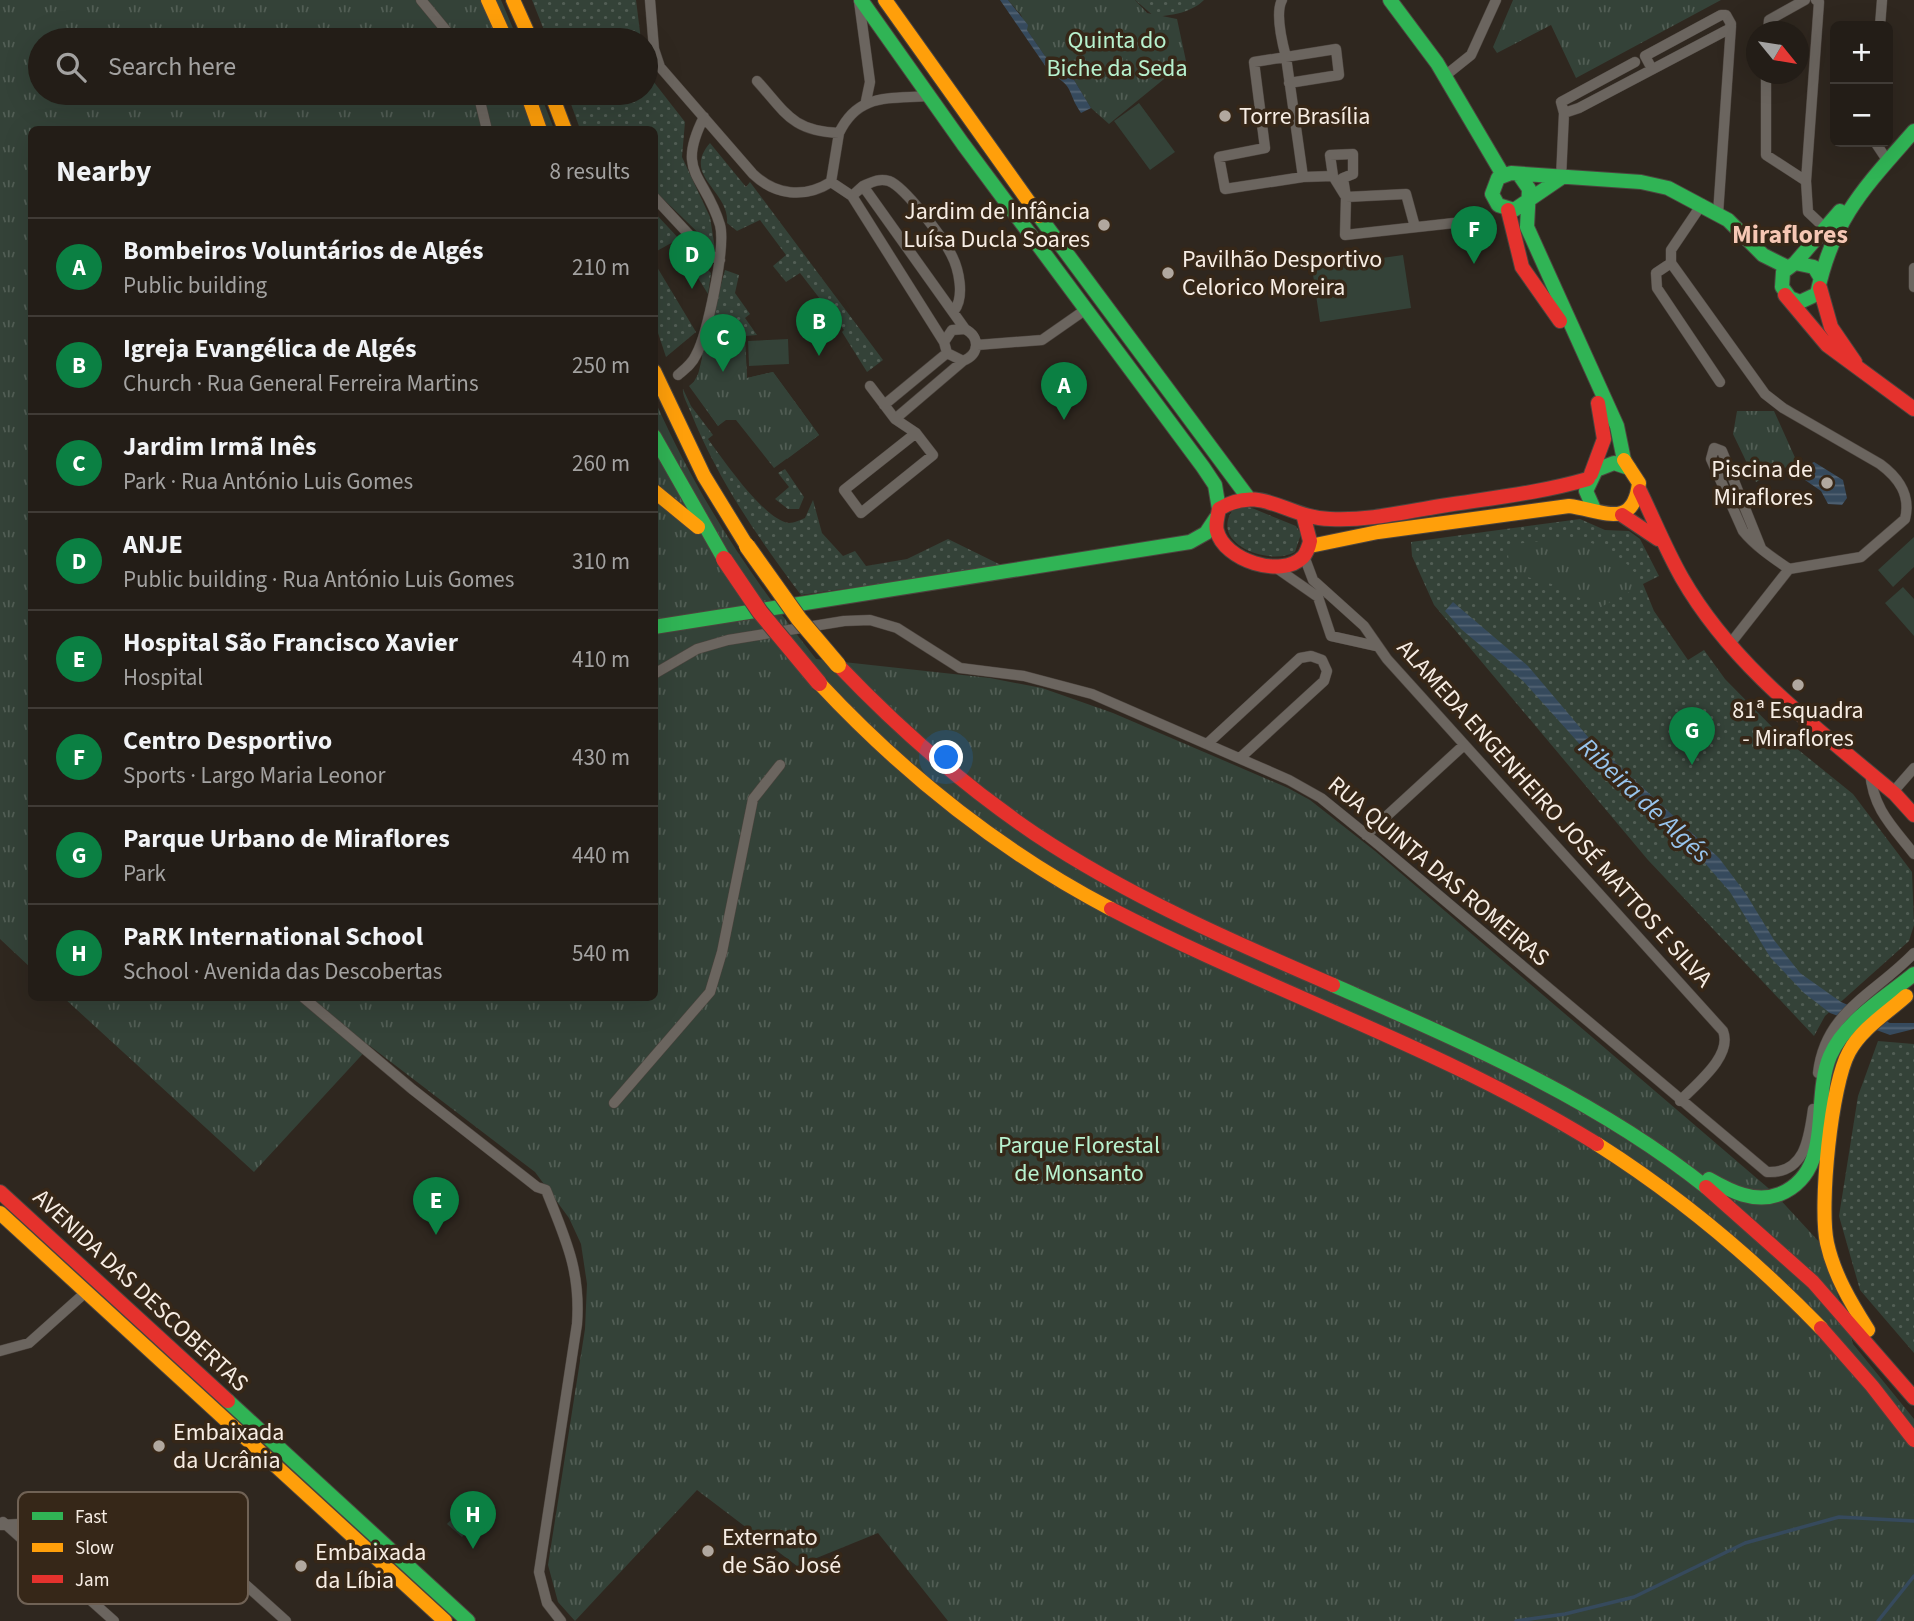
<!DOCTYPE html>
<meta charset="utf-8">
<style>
:root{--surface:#231d17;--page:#2b2620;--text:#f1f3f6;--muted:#a3a2a1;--line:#403b36;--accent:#0b8043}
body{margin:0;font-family:"Source Sans 3",sans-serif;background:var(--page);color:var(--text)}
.controls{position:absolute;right:21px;top:21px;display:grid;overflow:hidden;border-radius:10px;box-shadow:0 7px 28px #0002}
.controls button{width:63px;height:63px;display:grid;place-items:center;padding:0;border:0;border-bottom:2px solid var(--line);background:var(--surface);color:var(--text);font:35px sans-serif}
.compass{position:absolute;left:1746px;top:21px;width:63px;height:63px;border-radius:50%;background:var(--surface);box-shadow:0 7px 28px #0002;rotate:120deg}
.you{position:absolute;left:947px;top:758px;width:24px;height:24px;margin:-18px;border:5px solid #fff;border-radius:50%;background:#1a73e8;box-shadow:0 0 0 10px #1a73e833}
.badge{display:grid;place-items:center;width:46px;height:46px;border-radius:50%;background:var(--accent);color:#fff;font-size:23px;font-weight:700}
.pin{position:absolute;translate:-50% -58px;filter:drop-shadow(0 2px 4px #0008)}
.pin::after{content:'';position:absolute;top:37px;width:24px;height:21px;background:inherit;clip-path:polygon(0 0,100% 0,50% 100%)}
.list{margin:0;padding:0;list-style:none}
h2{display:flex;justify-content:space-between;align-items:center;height:91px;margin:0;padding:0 28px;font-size:30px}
h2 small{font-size:23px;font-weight:400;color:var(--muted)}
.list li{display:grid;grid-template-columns:46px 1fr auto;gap:21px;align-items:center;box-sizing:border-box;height:98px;padding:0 28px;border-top:2px solid var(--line)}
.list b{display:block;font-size:26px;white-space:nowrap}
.list p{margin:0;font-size:23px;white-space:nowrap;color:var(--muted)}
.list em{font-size:23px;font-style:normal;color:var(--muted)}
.icon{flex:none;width:38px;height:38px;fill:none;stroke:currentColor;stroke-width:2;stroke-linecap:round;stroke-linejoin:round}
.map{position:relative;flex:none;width:1914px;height:1621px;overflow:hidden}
.search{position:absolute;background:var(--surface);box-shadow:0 7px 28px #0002;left:28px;top:28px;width:630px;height:77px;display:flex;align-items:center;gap:18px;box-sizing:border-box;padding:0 24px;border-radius:38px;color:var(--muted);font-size:26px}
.panel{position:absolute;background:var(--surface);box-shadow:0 7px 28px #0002;left:28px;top:126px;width:630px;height:875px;border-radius:10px}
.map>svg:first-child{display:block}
.grass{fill:url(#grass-dots)}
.park{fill:url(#park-tufts)}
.pitch{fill:#344238}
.water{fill:url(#water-rules)}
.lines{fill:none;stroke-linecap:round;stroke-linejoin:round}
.stream{stroke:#364a5d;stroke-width:3.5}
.street-casing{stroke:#4c443e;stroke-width:11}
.fast-casing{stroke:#4c443e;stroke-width:16}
.slow-casing{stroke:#4c443e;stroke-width:16}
.jam-casing{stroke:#4c443e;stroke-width:16}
.street{stroke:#6b655f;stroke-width:10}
.fast{stroke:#30b455;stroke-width:14}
.slow{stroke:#ff9f0a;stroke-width:14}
.jam{stroke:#e5322d;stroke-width:14}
.slow-bridge-casing{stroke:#4c443e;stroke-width:18;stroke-linecap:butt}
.jam-bridge-casing{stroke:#4c443e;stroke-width:18;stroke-linecap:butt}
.slow-bridge{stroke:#ff9f0a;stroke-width:16}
.jam-bridge{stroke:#e5322d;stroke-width:16}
.poi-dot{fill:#b1a89f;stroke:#362718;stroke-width:2.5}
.labels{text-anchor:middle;stroke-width:7;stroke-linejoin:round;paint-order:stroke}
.park-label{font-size:24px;fill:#b7f1ce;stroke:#362718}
.poi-label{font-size:24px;fill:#f7ede4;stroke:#362718;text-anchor:start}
.street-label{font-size:24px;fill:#f7ede4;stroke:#362718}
.neighbourhood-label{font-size:26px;font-weight:bold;fill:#f6c7b4;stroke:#362718}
.water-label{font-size:26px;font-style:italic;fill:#98c4ed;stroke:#362718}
.key{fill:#362718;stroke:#706255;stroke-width:2}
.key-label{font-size:19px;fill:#f7ede4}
</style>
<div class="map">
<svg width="1914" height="1621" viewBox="0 0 1914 1621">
<defs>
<pattern id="grass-dots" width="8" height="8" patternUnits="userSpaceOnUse" patternTransform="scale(1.75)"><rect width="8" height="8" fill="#344238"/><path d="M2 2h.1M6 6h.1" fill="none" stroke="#525e55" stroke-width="1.8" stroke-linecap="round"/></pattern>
<pattern id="park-tufts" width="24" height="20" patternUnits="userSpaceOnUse" patternTransform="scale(1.75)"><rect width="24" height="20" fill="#344238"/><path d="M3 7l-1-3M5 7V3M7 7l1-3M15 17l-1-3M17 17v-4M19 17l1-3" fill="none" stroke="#525e55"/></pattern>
<pattern id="water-rules" width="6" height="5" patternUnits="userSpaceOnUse" patternTransform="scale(1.75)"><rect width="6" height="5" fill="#364a5d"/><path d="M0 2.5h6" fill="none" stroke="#546474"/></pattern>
</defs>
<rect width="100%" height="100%" fill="#2f271f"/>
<path class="grass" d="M532,0H636L641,40H548Z
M1135,0H1204C1191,13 1172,15 1155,17Z
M646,72L685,122L682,157L710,217L715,249L655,191L654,130L580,129L567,93H646Z
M710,143L746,187L750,182L883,360L867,372L842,332L844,330L800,273L786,282L773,266L786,255L760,220L737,231L727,223C730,191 681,176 710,143Z
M654,212L711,273L708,294L675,241L655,252Z
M654,262L696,332L666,357L655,324Z
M725,270L739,275L735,293L750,314L745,318L757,335L745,336L747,378L773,372L819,435L787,459L749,395L718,426L691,387L703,365L702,353Z
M683,389L691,406L713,435L708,439C723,459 764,520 789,523C794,523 800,520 805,518L813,500L822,533L843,556L855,551L866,566L907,559L948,539L1003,566L801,595C758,538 718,480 691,413C688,405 682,395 683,389Z
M785,469L804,497L799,509H788L775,499L789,487L778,473Z
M1247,506L1296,526L1301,534L1295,552C1271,566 1210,545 1232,511Z
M1580,519L1605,530L1629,531L1640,539L1659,576L1643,584L1654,611L1688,660L1704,650L1725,679L1780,735L1853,794L1912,872L1914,925L1909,941L1825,1016L1814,1036L1648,860L1434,605L1412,556L1411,542Z
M1878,1041L1914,1044V1353L1860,1290L1839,1216L1858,1096Z"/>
<path class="park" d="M0,0H501L518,40H40V93H540L554,129L32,130L31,968L0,939Z
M1008,0H1135L1147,13L1177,19L1186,61L1109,124L1091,108L1071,75L1045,56L1027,30L1021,15Z
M1513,0H1721L1576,78L1551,25L1497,53L1493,47Z
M707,337L745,346L747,378L773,372L819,435L774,468L736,420H726L718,426L689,386L697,379Z
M655,401C699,499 749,575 816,659L990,678L1042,688L1113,713L1288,788L1310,800L1375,851L1774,1193L1822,1245L1853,1344L1914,1419V1621H948L878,1533L797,1566L697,1490L575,1621L558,1602L548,1565L585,1329L587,1284L581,1244L569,1218L535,1172L370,1046L254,1172L64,998H654Z
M1737,411H1774L1797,462L1756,482L1733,434Z
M1560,539C1597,539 1624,553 1643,585L1599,608L1555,585L1510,572L1507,545Z"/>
<path class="pitch" d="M1139,103L1175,152L1150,170L1114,121Z
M1403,255L1411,308L1320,322L1312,268Z
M788,339L789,364L749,366L748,341Z
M1914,537V567L1893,587L1878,570Z
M1903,587L1914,599V636L1885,603Z
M471,1498L485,1511L462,1537L447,1524Z"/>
<path class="water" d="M1000,0H1008L1028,25L1027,30L1045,56L1071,75L1091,108L1081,113C1066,91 1076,88 1050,73Z
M1814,462L1843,480L1847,498L1842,505L1828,504L1821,491L1805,480L1804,467Z
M1453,602L1528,666L1589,738L1719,858L1746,894L1774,940L1800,973L1841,1002L1890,1023H1914V1029L1890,1035L1830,1013L1804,993L1770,957L1730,892L1703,861L1611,779L1523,681L1461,629L1445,611Z"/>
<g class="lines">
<path class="stream" d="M1516,1621L1565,1614L1634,1597L1745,1543L1839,1517L1914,1521
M1878,1621L1914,1576"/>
<defs>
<path id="street" d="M421,0L454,40
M650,0L654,49L660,67L753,174C775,195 804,199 831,182
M1282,0C1275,13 1282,42 1286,57L1303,177L1225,189L1219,157L1265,148L1254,62L1336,49L1339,75L1289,83
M859,1L870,82L866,101
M1880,26L1882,0
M1768,32L1769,20L1805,0
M1766,74V155L1806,181L1808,212L1826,229
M1446,75L1471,55L1496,0
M757,81C786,113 792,131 839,133C858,93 888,99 928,96
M478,93L487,130
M1564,113L1561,102L1635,62
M839,133L831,182L852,196L944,342L947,353L963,361C980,354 980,337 965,329L952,330L944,342
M1875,142L1887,160
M1333,176L1330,155L1353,154V174L1343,178L1346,197L1406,194L1415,227
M1303,177L1333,176L1346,197L1345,235L1472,221
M1561,178L1564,113L1579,108L1729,29L1731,24L1726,15H1721L1645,56L1652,69
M1806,181L1819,2L1816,0
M863,186C872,182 879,178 889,181C905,187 943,238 951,254C959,269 965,297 954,311
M852,196L863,186L965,329
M654,197L707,254L720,260
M1702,204L1671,250V263L1765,394L1783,408L1880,464C1899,478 1911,495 1905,519L1861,557L1789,569L1730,644
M1718,214L1731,26
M1671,263L1656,273L1657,288L1720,382
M1914,268V287
M977,345L1042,340L1085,310
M678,375C685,369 692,364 696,355C707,335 726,247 720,225C705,174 675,174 704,117
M870,386L895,419L916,433L933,455L861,513L844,490L916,433
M884,405L947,353
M895,419L963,361
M1761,548L1722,451L1714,448L1711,459L1743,531C1755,546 1773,558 1789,569
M1304,556L1313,580L1364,626L1387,659L1723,1031C1733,1056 1696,1084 1680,1101
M1275,567L1318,597L1331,636L1376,646
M654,674L697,649L728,640L844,621L870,620L897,628L960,668L1024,676L1092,694L1289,780L1321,798L1379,845L1767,1172C1805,1174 1809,1138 1813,1109
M1207,744L1300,658L1311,656L1322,660L1327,671L1324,681L1240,758
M1870,772C1873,809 1892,826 1914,854
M1893,792L1914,768
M1366,835L1464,745
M304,998L412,1089L537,1187L546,1190C565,1238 581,1270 577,1324L539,1572L547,1603L561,1621
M1818,1073C1825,1011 1875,994 1914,953
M614,1103L710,992L722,952L753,799L780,765
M0,1351L29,1343L86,1292
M3,1522L114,1621
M0,1525L162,1516L178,1524L286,1621"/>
<path id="fast" d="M861,0L963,144L1203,467L1215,485L1219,509
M1390,0L1437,63L1503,175
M1520,176L1529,189L1527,227L1617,426L1624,460
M1561,178L1514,210L1498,205L1492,194L1498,178L1511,173L1641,182L1668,188L1728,220L1763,255L1787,267
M1039,216L1247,496
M1795,263L1840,211
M1820,277L1814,267L1795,263L1783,272L1782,287L1790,298L1800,302L1817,294C1833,218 1865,187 1914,131
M654,436L724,559
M1594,509L1586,491L1596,470L1614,463L1629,468
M654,627L1190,542L1206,533L1216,518
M1333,985C1462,1042 1595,1098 1706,1187
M1709,1179C1730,1191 1755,1204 1780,1194C1835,1171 1811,1101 1830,1056C1845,1021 1886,997 1914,974
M228,1401L468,1621"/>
<path id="slow" d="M488,0L506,40
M513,0L531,40
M885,0L1039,216
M527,93L540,130
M551,93L565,130
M654,371L704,476L747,546
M654,491L698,527
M1310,546L1378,532L1569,506C1602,510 1633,531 1639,483L1624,460
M819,683C904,774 1000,851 1111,909
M1597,1144C1679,1196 1753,1258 1821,1328
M0,1213L445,1621
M1868,1330C1851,1303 1834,1275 1827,1243C1819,1206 1831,1085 1849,1052C1861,1029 1887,1013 1906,996"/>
<path id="jam" d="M1508,210L1522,267L1560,321
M1820,288L1831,327L1855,362
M1785,295L1827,345L1914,409
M1591,474L1604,439L1598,403
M1640,491C1654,520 1666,550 1682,578C1733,667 1818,729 1895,794L1914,815
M1622,515L1658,539
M1304,518L1310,541C1309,546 1306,554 1303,557C1281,579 1224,560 1217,531C1215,525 1218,515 1219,509C1261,483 1287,518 1330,519C1368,521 1404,512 1441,506C1491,498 1540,493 1588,479
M838,665C898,728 963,785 1035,834C1128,896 1231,941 1333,985
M1111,909C1271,992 1444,1049 1597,1144
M1706,1187L1813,1282L1914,1398
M0,1192L228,1401
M1821,1328L1872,1386L1914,1440"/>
</defs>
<use href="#street" class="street-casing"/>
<use href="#fast" class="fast-casing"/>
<use href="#slow" class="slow-casing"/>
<use href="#jam" class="jam-casing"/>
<use href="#street" class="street"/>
<use href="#fast" class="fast"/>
<use href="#slow" class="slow"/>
<use href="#jam" class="jam"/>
<defs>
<path id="slow-bridge" d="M747,546L799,619L838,665"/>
<path id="jam-bridge" d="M724,559L760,612L819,683"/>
</defs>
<use href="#slow-bridge" class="slow-bridge-casing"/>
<use href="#jam-bridge" class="jam-bridge-casing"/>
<use href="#slow-bridge" class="slow-bridge"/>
<use href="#jam-bridge" class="jam-bridge"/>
</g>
<g class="poi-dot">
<circle cx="1225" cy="116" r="7"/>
<circle cx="1104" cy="225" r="7"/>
<circle cx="1168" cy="273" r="7"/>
<circle cx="1827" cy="483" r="7"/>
<circle cx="1798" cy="685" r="7"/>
<circle cx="159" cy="1446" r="7"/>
<circle cx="708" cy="1551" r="7"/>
<circle cx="301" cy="1566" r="7"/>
</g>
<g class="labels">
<g class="park-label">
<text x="1117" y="48">Quinta do<tspan x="1117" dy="28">Biche da Seda</tspan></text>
<text x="1079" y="1153">Parque Florestal<tspan x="1079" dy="28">de Monsanto</tspan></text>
</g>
<g class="poi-label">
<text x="1239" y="124">Torre Brasília</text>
<text x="1090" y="219" text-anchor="end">Jardim de Infância<tspan x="1090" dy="28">Luísa Ducla Soares</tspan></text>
<text x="1182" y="267">Pavilhão Desportivo<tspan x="1182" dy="28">Celorico Moreira</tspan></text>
<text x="1813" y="477" text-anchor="end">Piscina de<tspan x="1813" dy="28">Miraflores</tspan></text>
<text x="1798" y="718" text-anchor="middle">81ª Esquadra<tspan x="1798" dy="28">- Miraflores</tspan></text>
<text x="173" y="1440">Embaixada<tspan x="173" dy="28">da Ucrânia</tspan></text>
<text x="722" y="1545">Externato<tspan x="722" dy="28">de São José</tspan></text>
<text x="315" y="1560">Embaixada<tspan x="315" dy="28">da Líbia</tspan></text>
</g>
<g class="street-label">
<text transform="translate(1555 813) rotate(48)" y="8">ALAMEDA ENGENHEIRO JOSÉ MATTOS E SILVA</text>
<text transform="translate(1439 871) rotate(40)" y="8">RUA QUINTA DAS ROMEIRAS</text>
<text transform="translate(141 1290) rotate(43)" y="8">AVENIDA DAS DESCOBERTAS</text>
</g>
<g class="neighbourhood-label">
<text x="1790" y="243">Miraflores</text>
</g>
<g class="water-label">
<text transform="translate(1645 800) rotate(43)" y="9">Ribeira de Algés</text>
</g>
</g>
<rect x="18" y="1492" width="230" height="112" rx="10" class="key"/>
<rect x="32" y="1512" width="31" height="8" fill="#30b455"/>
<rect x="32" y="1543" width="31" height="9" fill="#ff9f0a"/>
<rect x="32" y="1575" width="31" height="8" fill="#e5322d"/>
<g class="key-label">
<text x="75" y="1523">Fast</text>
<text x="75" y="1554">Slow</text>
<text x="75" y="1586">Jam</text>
</g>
</svg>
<div class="controls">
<button>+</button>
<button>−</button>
</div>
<svg class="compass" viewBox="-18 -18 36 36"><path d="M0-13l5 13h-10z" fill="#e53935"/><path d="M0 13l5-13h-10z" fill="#a3a2a1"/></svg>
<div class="you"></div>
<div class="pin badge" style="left:1064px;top:420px">A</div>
<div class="pin badge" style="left:819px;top:356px">B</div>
<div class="pin badge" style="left:723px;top:372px">C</div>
<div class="pin badge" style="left:692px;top:289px">D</div>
<div class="pin badge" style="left:436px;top:1235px">E</div>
<div class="pin badge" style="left:1474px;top:264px">F</div>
<div class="pin badge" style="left:1692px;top:765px">G</div>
<div class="pin badge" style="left:473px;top:1549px">H</div>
<div class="search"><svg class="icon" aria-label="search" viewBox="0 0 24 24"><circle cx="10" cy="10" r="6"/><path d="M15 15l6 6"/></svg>Search here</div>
<section class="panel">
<h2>Nearby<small>8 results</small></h2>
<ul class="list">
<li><span class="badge">A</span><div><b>Bombeiros Voluntários de Algés</b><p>Public building</p></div><em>210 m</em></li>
<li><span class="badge">B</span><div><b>Igreja Evangélica de Algés</b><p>Church · Rua General Ferreira Martins</p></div><em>250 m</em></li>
<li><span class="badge">C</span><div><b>Jardim Irmã Inês</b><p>Park · Rua António Luis Gomes</p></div><em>260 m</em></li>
<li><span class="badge">D</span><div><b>ANJE</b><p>Public building · Rua António Luis Gomes</p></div><em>310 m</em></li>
<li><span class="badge">E</span><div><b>Hospital São Francisco Xavier</b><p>Hospital</p></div><em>410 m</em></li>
<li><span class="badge">F</span><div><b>Centro Desportivo</b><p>Sports · Largo Maria Leonor</p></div><em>430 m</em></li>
<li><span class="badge">G</span><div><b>Parque Urbano de Miraflores</b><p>Park</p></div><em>440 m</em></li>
<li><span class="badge">H</span><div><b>PaRK International School</b><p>School · Avenida das Descobertas</p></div><em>540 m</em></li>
</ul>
</section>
</div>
